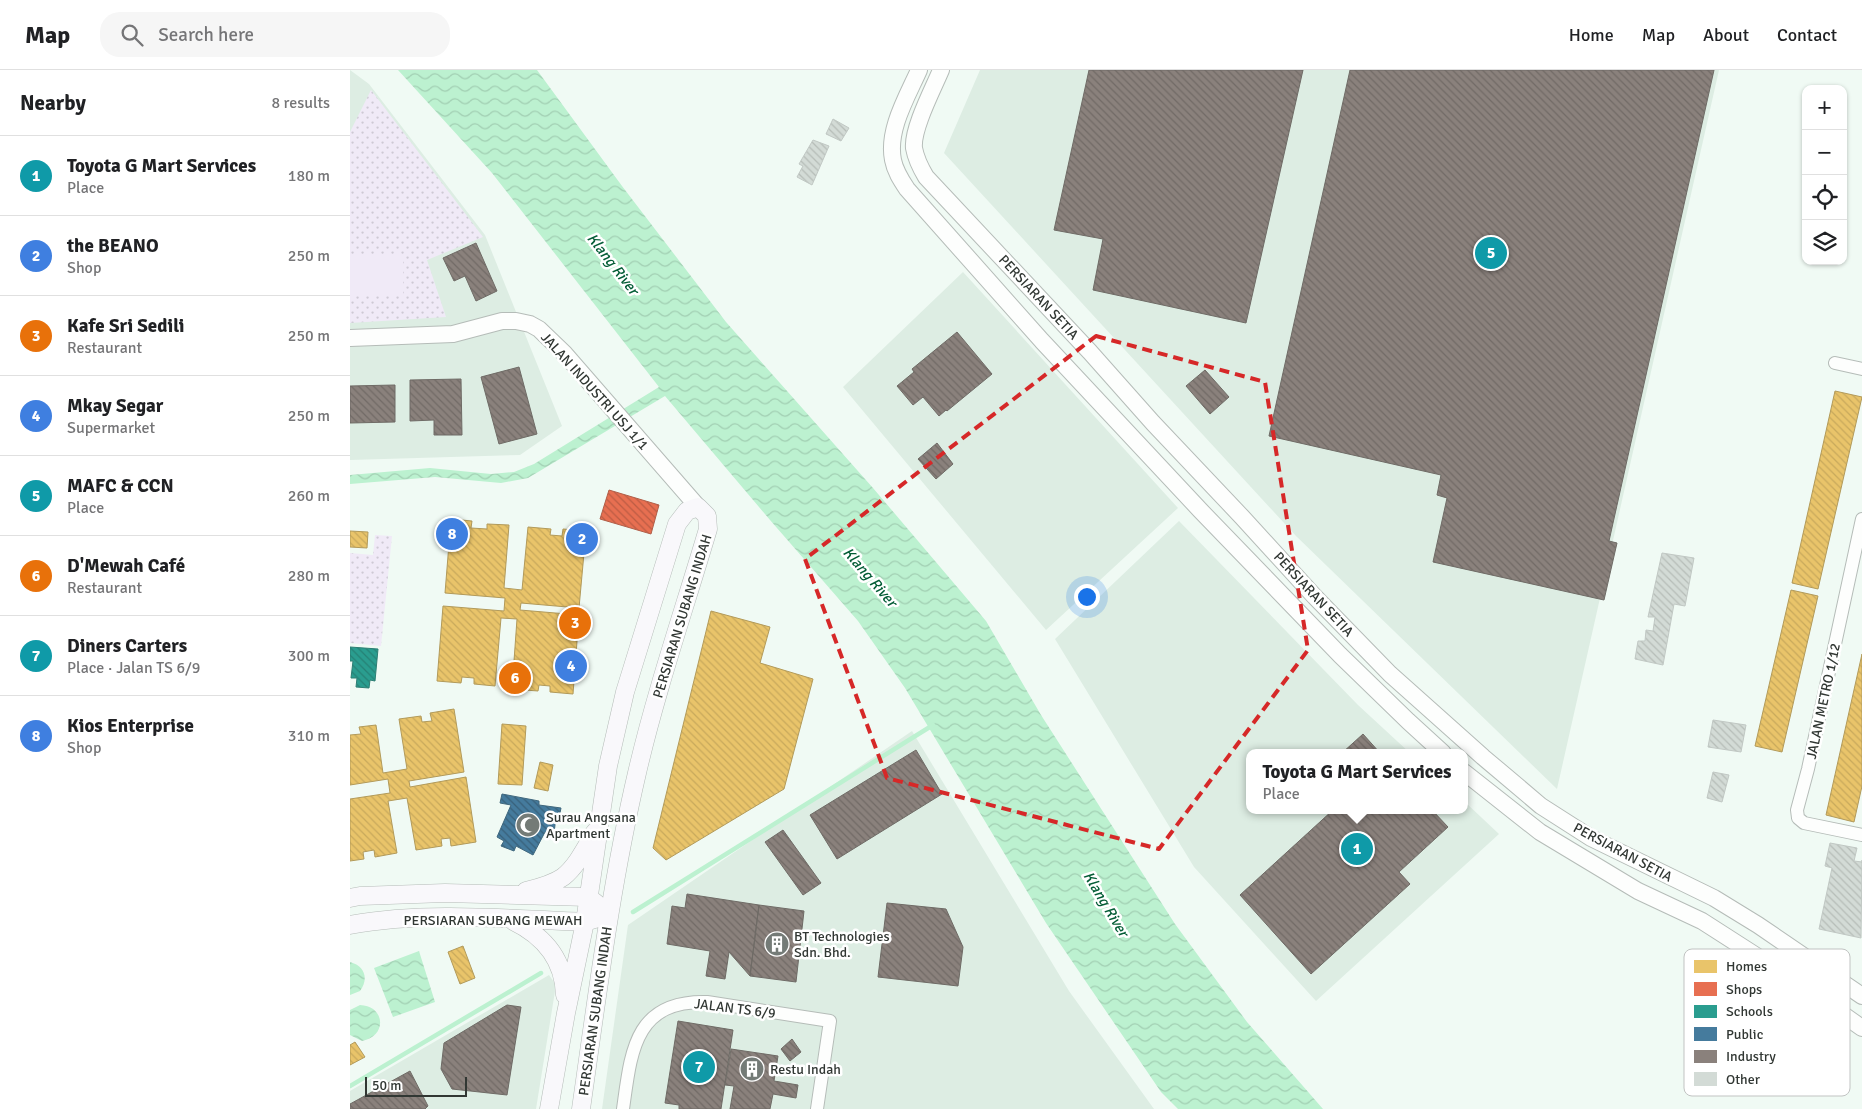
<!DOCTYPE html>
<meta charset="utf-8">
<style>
:root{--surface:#fff;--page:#f6f6f6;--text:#202124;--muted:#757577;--line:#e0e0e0;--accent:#d93025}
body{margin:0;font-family:Signika,sans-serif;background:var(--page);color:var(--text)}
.controls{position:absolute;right:15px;top:15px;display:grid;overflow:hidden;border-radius:10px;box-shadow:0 1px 4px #0004}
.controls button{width:45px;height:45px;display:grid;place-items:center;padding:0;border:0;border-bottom:1px solid var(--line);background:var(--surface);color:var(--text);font:25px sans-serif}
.scale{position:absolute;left:15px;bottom:12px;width:102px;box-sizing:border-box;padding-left:5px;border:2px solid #313733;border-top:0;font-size:14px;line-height:18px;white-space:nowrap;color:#313733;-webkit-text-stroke:4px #fff;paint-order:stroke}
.you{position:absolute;left:736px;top:526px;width:18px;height:18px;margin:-12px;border:4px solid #fff;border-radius:50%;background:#1a73e8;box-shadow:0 0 0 8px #1a73e833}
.badge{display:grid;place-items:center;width:32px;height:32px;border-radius:50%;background:var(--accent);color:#fff;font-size:16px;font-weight:700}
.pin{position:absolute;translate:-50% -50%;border:2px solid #fff;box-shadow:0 1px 5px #0006}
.popup{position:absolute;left:896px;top:679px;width:222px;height:65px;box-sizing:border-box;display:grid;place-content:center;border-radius:10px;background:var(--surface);filter:drop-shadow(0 1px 4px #0005);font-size:16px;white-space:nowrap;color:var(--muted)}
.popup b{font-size:19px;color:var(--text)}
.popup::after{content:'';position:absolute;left:50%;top:100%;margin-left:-10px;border:10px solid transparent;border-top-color:var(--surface)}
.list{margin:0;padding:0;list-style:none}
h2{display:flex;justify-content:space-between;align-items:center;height:65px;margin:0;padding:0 20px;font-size:21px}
h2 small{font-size:16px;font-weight:400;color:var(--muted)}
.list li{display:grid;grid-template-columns:32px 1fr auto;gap:15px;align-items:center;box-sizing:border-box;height:80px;padding:0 20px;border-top:1px solid var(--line)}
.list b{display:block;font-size:19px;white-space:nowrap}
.list p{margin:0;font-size:16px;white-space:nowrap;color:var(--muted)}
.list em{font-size:16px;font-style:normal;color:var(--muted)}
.icon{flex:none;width:28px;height:28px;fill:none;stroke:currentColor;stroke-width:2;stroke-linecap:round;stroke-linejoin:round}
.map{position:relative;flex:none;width:1512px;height:1039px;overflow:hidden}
header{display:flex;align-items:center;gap:30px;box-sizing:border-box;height:70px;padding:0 25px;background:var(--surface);border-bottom:1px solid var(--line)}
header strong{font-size:24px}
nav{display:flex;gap:28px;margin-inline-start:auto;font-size:18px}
.search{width:350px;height:45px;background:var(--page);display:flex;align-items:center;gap:12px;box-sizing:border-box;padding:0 18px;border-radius:20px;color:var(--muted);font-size:19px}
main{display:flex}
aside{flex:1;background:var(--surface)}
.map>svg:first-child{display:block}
.built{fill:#ddede3}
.park{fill:url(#park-dots)}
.pitch{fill:#f0eaf7}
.water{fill:url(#water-waves)}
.homes{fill:url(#homes-back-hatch);stroke:#b29a5a}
.shops{fill:url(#shops-back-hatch);stroke:#b05e48}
.schools{fill:url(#schools-back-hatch);stroke:#2c7e73}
.public{fill:url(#public-back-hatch);stroke:#3f677d}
.industry{fill:url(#industry-back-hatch);stroke:#6f6b66}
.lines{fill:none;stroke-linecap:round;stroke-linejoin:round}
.stream{stroke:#bcf1d0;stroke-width:4.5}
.building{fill:url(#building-back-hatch);stroke:#c1c8c4}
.minor-casing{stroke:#b5bcb8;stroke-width:14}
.tertiary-casing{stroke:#b5bcb8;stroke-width:18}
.secondary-casing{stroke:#b5bcb8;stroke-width:19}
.minor{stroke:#fdfefd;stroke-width:12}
.tertiary{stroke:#fdfefd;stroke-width:16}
.secondary{stroke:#f9f8fb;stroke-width:18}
.marked{fill:none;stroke:#d62828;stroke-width:4;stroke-dasharray:10 6;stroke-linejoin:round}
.labels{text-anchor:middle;stroke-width:5;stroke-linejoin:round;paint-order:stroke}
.street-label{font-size:14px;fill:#313733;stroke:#fff}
.poi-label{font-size:14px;fill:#313733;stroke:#fff;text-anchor:start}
.water-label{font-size:15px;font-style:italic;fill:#045d36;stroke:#fff}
.key{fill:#fff;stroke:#c1c3c2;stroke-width:1}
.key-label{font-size:14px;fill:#313733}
</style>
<header>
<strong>Map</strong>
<div class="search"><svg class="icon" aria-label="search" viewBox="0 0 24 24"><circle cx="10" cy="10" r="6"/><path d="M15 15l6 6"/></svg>Search here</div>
<nav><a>Home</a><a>Map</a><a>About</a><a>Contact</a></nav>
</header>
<main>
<aside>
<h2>Nearby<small>8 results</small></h2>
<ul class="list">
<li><span class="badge" style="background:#0f9aa8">1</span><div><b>Toyota G Mart Services</b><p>Place</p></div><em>180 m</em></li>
<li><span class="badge" style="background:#3f7fe0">2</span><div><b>the BEANO</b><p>Shop</p></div><em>250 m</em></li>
<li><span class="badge" style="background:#e8710a">3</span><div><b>Kafe Sri Sedili</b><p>Restaurant</p></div><em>250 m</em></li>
<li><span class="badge" style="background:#3f7fe0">4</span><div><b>Mkay Segar</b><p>Supermarket</p></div><em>250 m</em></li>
<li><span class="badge" style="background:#0f9aa8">5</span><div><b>MAFC &amp; CCN</b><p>Place</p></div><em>260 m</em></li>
<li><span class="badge" style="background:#e8710a">6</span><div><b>D'Mewah Café</b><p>Restaurant</p></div><em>280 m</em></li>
<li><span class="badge" style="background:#0f9aa8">7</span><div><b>Diners Carters</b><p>Place · Jalan TS 6/9</p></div><em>300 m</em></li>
<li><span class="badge" style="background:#3f7fe0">8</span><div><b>Kios Enterprise</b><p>Shop</p></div><em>310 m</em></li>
</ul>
</aside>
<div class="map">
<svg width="1512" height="1039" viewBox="0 0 1512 1039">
<defs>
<pattern id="park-dots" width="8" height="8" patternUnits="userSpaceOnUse" patternTransform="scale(1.25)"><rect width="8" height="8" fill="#f0eaf7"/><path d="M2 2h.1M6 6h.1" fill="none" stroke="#cec9d4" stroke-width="1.8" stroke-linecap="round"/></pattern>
<pattern id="water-waves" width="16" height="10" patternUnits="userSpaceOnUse" patternTransform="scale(1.25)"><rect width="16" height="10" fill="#bcf1d0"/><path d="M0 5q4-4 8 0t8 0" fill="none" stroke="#a2cfb3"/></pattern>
<pattern id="homes-back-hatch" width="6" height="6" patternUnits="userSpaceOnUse" patternTransform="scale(1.25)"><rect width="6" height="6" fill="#e9c46a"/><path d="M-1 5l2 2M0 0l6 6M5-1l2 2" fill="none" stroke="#c8a95c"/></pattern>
<pattern id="shops-back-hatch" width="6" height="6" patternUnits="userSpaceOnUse" patternTransform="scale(1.25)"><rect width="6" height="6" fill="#e76f51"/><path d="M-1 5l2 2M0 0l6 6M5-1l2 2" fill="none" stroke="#bc5c44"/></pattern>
<pattern id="schools-back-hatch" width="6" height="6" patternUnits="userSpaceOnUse" patternTransform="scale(1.25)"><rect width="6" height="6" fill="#2a9d8f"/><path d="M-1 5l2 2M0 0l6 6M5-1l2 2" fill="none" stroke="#258175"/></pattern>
<pattern id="public-back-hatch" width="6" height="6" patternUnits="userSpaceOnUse" patternTransform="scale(1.25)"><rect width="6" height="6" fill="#457b9d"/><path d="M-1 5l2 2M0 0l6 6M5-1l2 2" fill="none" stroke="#38607a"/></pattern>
<pattern id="industry-back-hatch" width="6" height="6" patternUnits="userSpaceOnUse" patternTransform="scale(1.25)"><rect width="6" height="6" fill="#8a817c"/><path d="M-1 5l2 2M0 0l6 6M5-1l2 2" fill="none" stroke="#716a66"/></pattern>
<pattern id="building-back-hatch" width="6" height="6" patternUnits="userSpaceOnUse" patternTransform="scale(1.25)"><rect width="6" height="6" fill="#d3dbd6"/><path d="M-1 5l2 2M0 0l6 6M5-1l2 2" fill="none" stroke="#b6bdb8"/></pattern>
</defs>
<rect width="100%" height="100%" fill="#f0faf4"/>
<path class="built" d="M0,0L19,14L135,165L212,356L170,385L0,390Z
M630,0H1369L1207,719L946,466L594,83Z
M613,202L828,438L696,560L493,317Z
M829,451L1008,635L1060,683H900V740H1114L1115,732L1149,764L966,931L844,797L705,569Z
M562,661L719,921L804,1039H252L278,855Z
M199,905L206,915L186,1039H0V1021Z"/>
<path class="park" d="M21,20L133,167L77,190L96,247L0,253V62Z
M25,465L42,466L31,576L0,573V483L23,485Z"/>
<path class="pitch" d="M0,185H53V224L0,225Z"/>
<path class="water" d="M48,0H187L272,116L376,252L523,418L636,551L691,645L825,854L897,952L973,1039H828L811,1022L696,853L555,618L508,551L420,450L315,326L178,408L151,413L85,407L0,414V405L80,398L141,404L164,402L184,394L309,317L142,103Z
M69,881L85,932L43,947L24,898Z
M0,892C15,896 19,909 10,921L0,925Z
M10,935C36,936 37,967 12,971L0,965V940Z"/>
<path class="homes" d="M1485,321L1512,327L1468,519L1442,513Z
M101,449L122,451L121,458L137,459V454L159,455L154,518L172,520L178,457L201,459L200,465L212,466L213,459L236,461L229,538L171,533L170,540L229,545L223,624L200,622V616L189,615L188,621L162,619L167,549L151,548L145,616L124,614V608L112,607L111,613L87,611L93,536L154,541L155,528L95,523Z
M0,461L18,462L17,478L0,477Z
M1441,520L1468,526L1432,682L1405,676Z
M361,541L420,557L410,593L463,609L434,719L316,790L303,778Z
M1512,584V716L1504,752L1476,745Z
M104,639L114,702L59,711L60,717L116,707L126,772L101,776L100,768L91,769L92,776L66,780L57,728L38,731L47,783L25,787L24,780L13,782L14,789L0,791V729L40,723L38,709L0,715V665L11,664L9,657L26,655L33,703L57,699L49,649L71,646L72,652L82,651L80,643Z
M152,654L176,656L172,715L148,714Z
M190,692L203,695L198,721L184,718Z
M113,876L125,908L110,914L98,882Z
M5,972L15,987L0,995V975Z"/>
<path class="shops" d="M259,420L309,435L301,464L250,449Z"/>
<path class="schools" d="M0,577L28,579L25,611L20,610L19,618L6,617L7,608H1L3,591H0Z"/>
<path class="public" d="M152,724L189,731V735L211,738L209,748L206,747L204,763L195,762L183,785L166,776L164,781L151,776L154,771L147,767L161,735L150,733Z"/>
<path class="industry" d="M739,0H953L896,253L743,220L753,169L704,160Z
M1000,0H1364L1259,471L1267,473L1254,530L1083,492L1097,428L1087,425L1091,405L919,366Z
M126,173L147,221L126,231L115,206L104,211L93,188Z
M607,262L642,304L597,341L596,340L589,346L573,327L563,335L547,316L564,302L562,299Z
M169,297L187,364L149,374L131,307Z
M855,300L879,327L860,344L836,316Z
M111,309L112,365H84V350L60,351V310Z
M45,315V352L0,353V316Z
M587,373L603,394L586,409L568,389Z
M1013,664L1030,683H992Z
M566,680L592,724L487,789L460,745Z
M983,740H1082L1098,757L1049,802L1060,814L961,904L890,825Z
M433,760L471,813L453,825L415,772Z
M337,824L409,835L400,906L379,882L375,909L356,906L360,881L317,874L322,836L335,838Z
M537,833L596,839L613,877L608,916L528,907Z
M409,835L454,841L446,912L400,906Z
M157,935L171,937L157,1025L102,1019L91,999L94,973Z
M328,951L383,960L371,1039H329V1035L315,1033Z
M442,969L451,982L440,991L431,979Z
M381,979L428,986L424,1011L448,1015L446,1028L423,1024L420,1039H380L384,1016L375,1015Z
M60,1001L78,1036L75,1039H0V1034Z"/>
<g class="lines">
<path class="stream" d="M283,842L583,655
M0,1016L191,903"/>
</g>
<path class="building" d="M483,49L499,58L491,71L476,64Z
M463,70L479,76L462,115L447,107L453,96L449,94Z
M1312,483L1344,488L1335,536L1324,534L1313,595L1285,589L1288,571H1295L1296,560L1303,561L1305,547H1298Z
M1363,650L1396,655L1391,682L1358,677Z
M1363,702L1379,705L1372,732L1357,728Z
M1480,773L1507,778L1504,791L1512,792V790L1511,868L1469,859L1482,798L1475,796Z"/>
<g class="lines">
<defs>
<path id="minor" d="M1485,293L1512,299
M1512,449L1458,699L1447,740L1448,748L1454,753L1512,765
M273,1039C281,982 284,930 357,932L480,951L467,1039"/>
<path id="tertiary" d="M569,0C557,27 537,60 543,90C545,101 551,110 557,119L692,271L850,440L990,585L1058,651L1093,683
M591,0C583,19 562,59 564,78C566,89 570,97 576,107L740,282L803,353L892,447L965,527L1040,604L1133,687L1191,736L1241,768L1364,828L1408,855L1512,926
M0,268L103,264L152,251H166L180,254L189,259L214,283L348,437
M1114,702L1190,762L1288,821L1352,851L1447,912L1512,958"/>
<path id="secondary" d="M176,821C188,818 203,814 213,807C227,796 236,777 245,762
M0,828L10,826L95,823L238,827L247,834
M163,851C194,866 214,890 215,925
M0,855C75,841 159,849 235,852L245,849
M199,1039L216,943L235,852L258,696L275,622L327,454L337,441L348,437L357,446L358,459C334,540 306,621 287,703C261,814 247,927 231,1039"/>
</defs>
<use href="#minor" class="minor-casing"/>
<use href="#tertiary" class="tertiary-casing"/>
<use href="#secondary" class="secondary-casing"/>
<use href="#minor" class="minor"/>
<use href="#tertiary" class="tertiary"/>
<use href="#secondary" class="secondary"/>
</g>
<path class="marked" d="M746,266L915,312L958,580L809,779L537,708L455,489Z"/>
<defs>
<symbol id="mosque-disc" viewBox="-11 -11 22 22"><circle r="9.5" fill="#747b77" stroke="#fff"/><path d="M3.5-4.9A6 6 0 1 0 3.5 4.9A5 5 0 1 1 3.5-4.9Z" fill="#fff"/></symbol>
<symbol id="building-disc" viewBox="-11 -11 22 22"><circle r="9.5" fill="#747b77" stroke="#fff"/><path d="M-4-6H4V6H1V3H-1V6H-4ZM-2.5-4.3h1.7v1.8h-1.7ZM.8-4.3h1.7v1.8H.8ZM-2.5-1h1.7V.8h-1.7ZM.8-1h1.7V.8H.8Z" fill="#fff"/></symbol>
</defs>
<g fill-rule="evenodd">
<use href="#mosque-disc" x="164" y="741" width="28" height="28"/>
<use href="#building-disc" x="413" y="860" width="28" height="28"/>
<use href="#building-disc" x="388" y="985" width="28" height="28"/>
</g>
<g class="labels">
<g class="street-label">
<text transform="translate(689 227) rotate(47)" y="5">PERSIARAN SETIA</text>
<text transform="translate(245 321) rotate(48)" y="5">JALAN INDUSTRI USJ 1/1</text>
<text transform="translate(964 524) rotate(47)" y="5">PERSIARAN SETIA</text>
<text transform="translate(332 546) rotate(-73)" y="5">PERSIARAN SUBANG INDAH</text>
<text transform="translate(1473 631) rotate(-78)" y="5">JALAN METRO 1/12</text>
<text transform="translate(1273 782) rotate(28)" y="5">PERSIARAN SETIA</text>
<text x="143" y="855">PERSIARAN SUBANG MEWAH</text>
<text transform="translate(385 938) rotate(7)" y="5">JALAN TS 6/9</text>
<text transform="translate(245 941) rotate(-82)" y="5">PERSIARAN SUBANG INDAH</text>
</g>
<g class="poi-label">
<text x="196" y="752">Surau Angsana<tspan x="196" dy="16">Apartment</tspan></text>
<text x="444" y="871">BT Technologies<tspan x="444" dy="16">Sdn. Bhd.</tspan></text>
<text x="420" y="1004">Restu Indah</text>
</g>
<g class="water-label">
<text transform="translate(263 194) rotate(52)" y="5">Klang River</text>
<text transform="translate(520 507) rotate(49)" y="5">Klang River</text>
<text transform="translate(756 834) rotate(59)" y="5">Klang River</text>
</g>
</g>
<rect x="1334" y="879" width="166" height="147" rx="8" class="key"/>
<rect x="1344" y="890" width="23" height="13" fill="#e9c46a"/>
<rect x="1344" y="912" width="23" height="14" fill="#e76f51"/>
<rect x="1344" y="935" width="23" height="13" fill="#2a9d8f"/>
<rect x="1344" y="957" width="23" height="14" fill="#457b9d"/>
<rect x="1344" y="980" width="23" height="13" fill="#8a817c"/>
<rect x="1344" y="1002" width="23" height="14" fill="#d3dbd6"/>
<g class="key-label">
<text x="1376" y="901">Homes</text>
<text x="1376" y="924">Shops</text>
<text x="1376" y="946">Schools</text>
<text x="1376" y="969">Public</text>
<text x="1376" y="991">Industry</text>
<text x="1376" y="1014">Other</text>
</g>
</svg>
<div class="controls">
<button>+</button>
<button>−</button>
<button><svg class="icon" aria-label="locate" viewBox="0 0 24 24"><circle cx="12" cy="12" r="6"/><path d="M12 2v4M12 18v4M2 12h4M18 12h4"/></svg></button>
<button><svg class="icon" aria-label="layers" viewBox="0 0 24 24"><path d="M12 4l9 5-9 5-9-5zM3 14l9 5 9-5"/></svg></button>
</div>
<div class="scale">50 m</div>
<div class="you"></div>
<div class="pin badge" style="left:1007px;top:779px;background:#0f9aa8">1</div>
<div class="popup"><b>Toyota G Mart Services</b>Place</div>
<div class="pin badge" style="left:232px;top:469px;background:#3f7fe0">2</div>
<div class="pin badge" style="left:225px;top:553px;background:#e8710a">3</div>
<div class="pin badge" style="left:221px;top:596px;background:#3f7fe0">4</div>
<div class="pin badge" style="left:1141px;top:183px;background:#0f9aa8">5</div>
<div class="pin badge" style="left:165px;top:608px;background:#e8710a">6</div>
<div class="pin badge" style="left:349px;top:997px;background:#0f9aa8">7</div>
<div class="pin badge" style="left:102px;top:464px;background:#3f7fe0">8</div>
</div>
</main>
